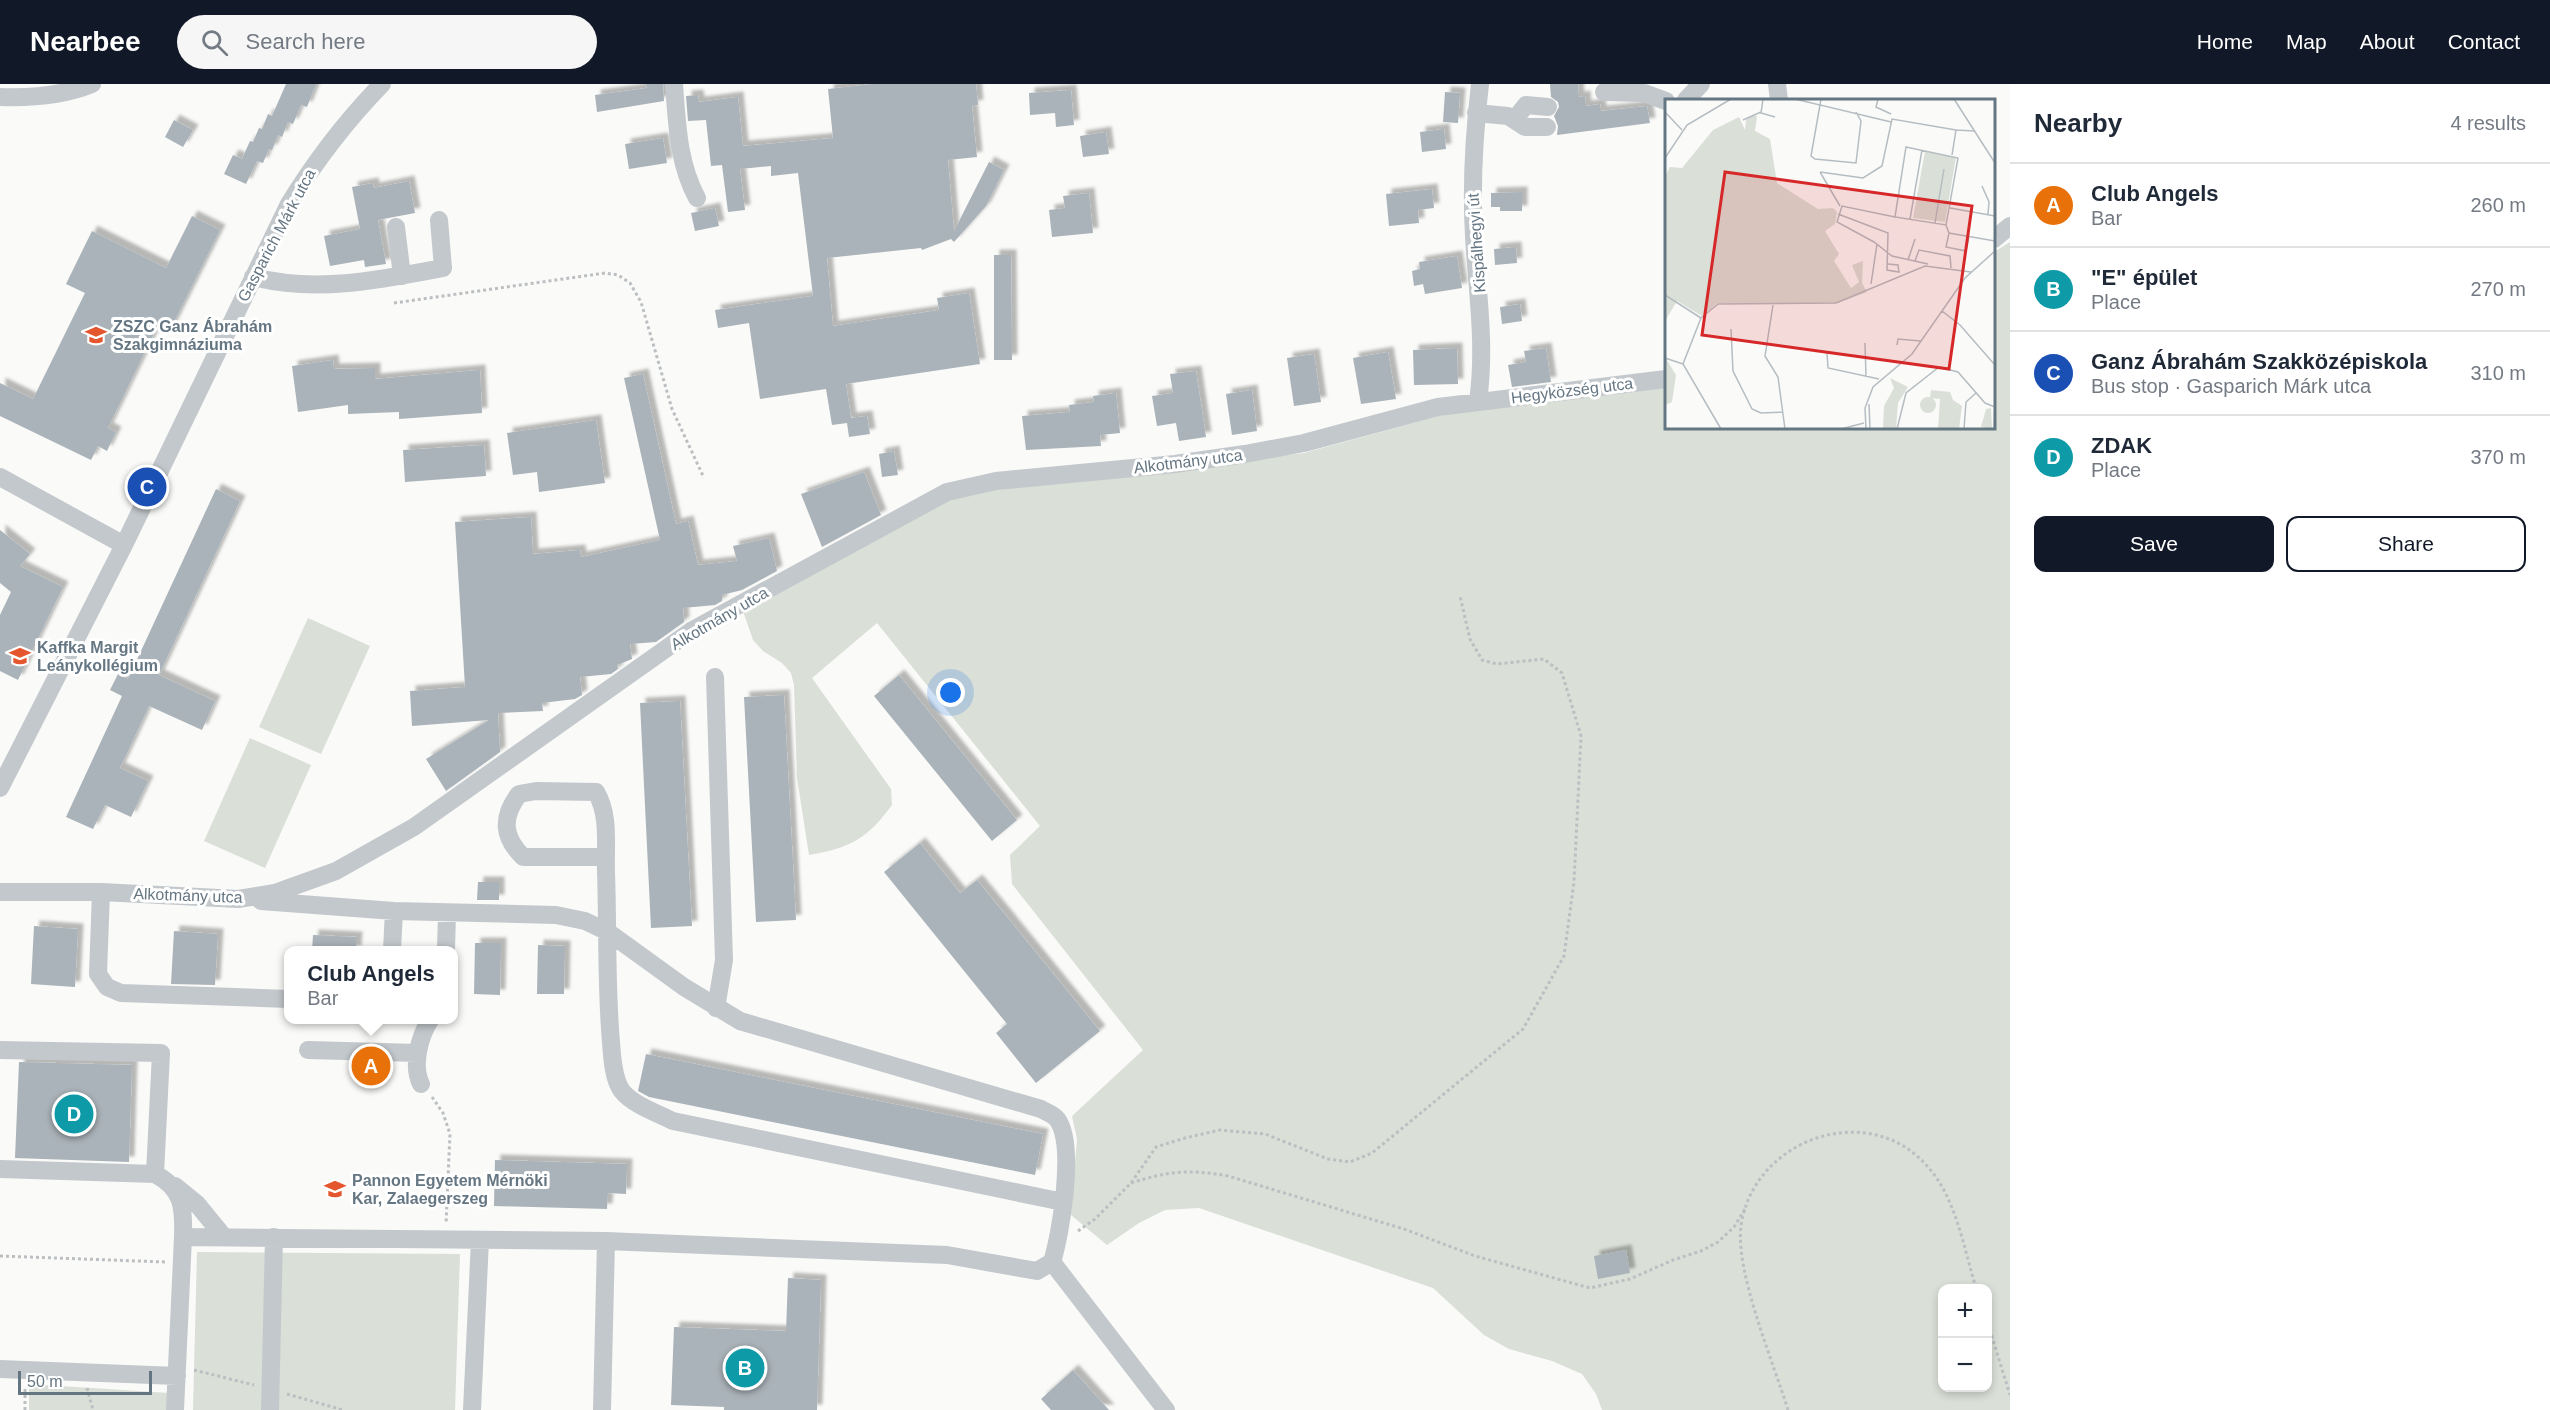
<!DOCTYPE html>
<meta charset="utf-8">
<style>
:root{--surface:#fff;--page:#f6f6f7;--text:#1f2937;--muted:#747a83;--line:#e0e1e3;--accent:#111827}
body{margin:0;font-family:Helvetica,sans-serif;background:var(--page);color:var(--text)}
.controls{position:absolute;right:18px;bottom:18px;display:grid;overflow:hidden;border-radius:12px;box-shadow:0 3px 9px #0003}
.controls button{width:54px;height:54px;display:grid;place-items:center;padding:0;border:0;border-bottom:2px solid var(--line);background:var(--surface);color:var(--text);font:30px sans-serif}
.scale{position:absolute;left:18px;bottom:15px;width:134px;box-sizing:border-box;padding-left:6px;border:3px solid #657683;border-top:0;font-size:16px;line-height:21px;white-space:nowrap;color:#657683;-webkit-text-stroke:4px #fff;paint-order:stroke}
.you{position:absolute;left:951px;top:609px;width:21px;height:21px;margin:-15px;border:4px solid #fff;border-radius:50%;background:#1a73e8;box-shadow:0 0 0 9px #1a73e833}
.badge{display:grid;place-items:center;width:39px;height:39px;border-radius:50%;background:var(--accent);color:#fff;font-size:20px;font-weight:700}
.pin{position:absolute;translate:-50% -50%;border:3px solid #fff;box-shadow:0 2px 6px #0006}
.popup{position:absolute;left:284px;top:862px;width:174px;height:78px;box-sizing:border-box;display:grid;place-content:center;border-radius:12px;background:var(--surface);filter:drop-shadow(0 2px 4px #0005);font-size:20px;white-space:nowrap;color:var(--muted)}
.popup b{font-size:22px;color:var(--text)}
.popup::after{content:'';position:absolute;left:50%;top:100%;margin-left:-12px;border:12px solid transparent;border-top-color:var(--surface)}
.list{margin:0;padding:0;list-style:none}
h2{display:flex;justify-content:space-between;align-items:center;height:78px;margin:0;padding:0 24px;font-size:26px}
h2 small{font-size:20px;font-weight:400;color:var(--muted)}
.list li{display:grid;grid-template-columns:39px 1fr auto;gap:18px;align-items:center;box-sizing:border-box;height:84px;padding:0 24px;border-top:2px solid var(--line)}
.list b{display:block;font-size:22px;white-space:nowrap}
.list p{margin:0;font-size:20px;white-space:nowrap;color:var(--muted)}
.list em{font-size:20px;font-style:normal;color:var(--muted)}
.actions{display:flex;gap:12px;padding:18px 24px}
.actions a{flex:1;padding:14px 0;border:2px solid var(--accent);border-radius:12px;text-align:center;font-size:21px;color:var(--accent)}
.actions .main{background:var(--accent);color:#fff}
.icon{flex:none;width:33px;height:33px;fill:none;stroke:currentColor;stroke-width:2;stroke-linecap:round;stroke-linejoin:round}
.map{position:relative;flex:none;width:2010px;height:1326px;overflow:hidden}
header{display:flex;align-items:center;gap:36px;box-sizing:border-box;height:84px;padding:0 30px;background:var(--accent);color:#fff}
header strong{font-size:28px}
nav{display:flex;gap:33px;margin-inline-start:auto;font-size:21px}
.search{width:420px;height:54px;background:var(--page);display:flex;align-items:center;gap:15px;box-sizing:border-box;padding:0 21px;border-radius:33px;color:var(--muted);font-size:22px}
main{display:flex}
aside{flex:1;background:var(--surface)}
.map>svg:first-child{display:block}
.green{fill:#dadfd7;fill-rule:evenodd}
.building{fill:#aab3b9;filter:url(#shadow)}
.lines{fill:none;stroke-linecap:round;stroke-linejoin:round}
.path{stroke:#bbbfc2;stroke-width:3;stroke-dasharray:3 3;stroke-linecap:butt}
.minor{stroke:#c3c8cc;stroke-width:18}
.labels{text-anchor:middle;stroke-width:6;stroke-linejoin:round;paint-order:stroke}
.street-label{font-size:16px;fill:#657683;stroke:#fff}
.poi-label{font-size:16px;font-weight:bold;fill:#657683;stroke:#fff;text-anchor:start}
.inset-road{fill:none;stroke:#b5bdc2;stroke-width:1.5}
.view{fill:#d62828;fill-opacity:0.15;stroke:#d62828;stroke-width:3}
.inset-edge{fill:none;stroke:#657683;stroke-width:3}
</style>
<header>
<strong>Nearbee</strong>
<div class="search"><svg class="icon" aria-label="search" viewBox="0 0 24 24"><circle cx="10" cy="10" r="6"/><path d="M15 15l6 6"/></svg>Search here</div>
<nav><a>Home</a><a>Map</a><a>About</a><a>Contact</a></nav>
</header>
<main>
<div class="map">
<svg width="2010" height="1326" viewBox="0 0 2010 1326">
<defs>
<filter id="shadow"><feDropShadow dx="5.5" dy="-5.5" stdDeviation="1.5" flood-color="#0004"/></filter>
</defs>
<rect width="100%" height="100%" fill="#fafaf8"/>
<path class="green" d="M2010,158V1326H1602L1596,1310L1582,1290L1552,1277L1509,1265L1484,1251L1433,1204L1199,1124L1165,1126L1139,1139L1107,1161L1071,1131L1077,1055L1072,1032L1143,966L1012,800L1010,771L1040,742L877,539L812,594L891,705L892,721C867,755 850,764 809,771L797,694L794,601L791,589L782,579L763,567L753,556L742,524L961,409L1304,369L1457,327L1666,300V344H1994V168ZM1942,1204H1988V1304H1942Z
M308,534L370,562L321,670L259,643Z
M250,654L311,681L265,784L204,757Z
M197,1168L460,1170L455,1326H193Z
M29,1300L169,1309V1326H29Z"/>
<path class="building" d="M286,0H316L307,23L301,21L293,40L288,38L282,53L278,51L272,66L269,65L263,79L257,77L246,100L224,90L233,71L242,75L250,57L253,58L259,44L262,45L268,30L272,32Z
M646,0H663L664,17L597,28L595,11L647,4Z
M873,0H976L978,21L972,22L977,73L948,76L954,147L989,78L1004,86L986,122L954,158L951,155L922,166L921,164L827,174L833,242L939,226L937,214L969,209L980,280L846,300L851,334L867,332L870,350L849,353L847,339L832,341L826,305L760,315L749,239L718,244L715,226L813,212L798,89L771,92V82L740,85L745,126L728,128L722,81L711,82L706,36L688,37L686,12L698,11L699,18L738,13L743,62L833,54L828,5Z
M1550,0H1578L1579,13L1585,12L1586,22L1600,20L1601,27L1647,22L1650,39L1557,51L1558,42L1554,32L1559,23L1558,18L1551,13Z
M1071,6L1074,41L1056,43L1055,29L1030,31L1029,9Z
M1445,8L1460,9L1458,39L1443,38Z
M174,36L193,46L183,63L165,53Z
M1444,45L1446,65L1422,68L1420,48Z
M1106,48L1109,70L1083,73L1080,52Z
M663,54L667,79L629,85L625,60Z
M409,97L415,129L378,136L386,180L365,183L364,176L330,182L324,152L360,145L352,103L373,99L374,104Z
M1432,105L1434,124L1418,126L1419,139L1389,142L1386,110Z
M1522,108V127H1500V123H1491V109Z
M1089,109L1093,149L1052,153L1049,126L1065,124L1063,112Z
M715,124L719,142L695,147L691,129Z
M192,132L220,146L168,250L156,245L108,344L116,348L107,367L98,362L91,376L0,332V299L33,315L85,209L66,200L92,147L166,184Z
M1516,163L1517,179L1495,181L1494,165Z
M994,171H1011L1012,276H994Z
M1457,172L1462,204L1425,210L1423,200L1414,202L1412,187L1420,185L1419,178Z
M1520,220L1522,237L1502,240L1500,223Z
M1457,264L1458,300L1414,301L1413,266Z
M1546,264L1551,298L1512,303L1508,281L1526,278L1524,267Z
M1388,268L1396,315L1361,320L1353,274Z
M1314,270L1321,318L1294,322L1287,274Z
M333,276L334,285L375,284V295L480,286L482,329L399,335V328L348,330V321L298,328L292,282Z
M1196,287L1206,353L1179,357L1176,339L1157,342L1152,312L1173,309L1170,290Z
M643,290L676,440L688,437L698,481L737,477L733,462L769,454L777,487L742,506L722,511V517L715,521L683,524L684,538L656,558L630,560L632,575L617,581L618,585L611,590L580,593L582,611L575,615L542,619L543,627L498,629L500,668L446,707L426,675L489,636L412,642L410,607L465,603L455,438L531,433L533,470L580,466L581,473L660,456L624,294Z
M1252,306L1257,347L1232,351L1226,310Z
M1116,309L1120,349L1100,351L1101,362L1026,366L1022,332L1070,328L1069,321L1094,318L1093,312Z
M596,336L605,399L539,408L537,388L513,391L507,349Z
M484,361L486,392L405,398L403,366Z
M894,367L898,391L882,393L879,370Z
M864,388L881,431L822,463L801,410Z
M216,405L240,417L159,591L215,617L202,646L149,622L120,684L148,697L131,733L105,721L93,745L66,733L122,612L110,606L118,590L128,595Z
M0,446L30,470L20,482L63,503L18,596L0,587V531L11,508L0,499Z
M899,591L1017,736L992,757L874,612Z
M784,611L796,836L756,838L744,613Z
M680,617L692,842L651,844L640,619Z
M920,759L960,809L977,796L1100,947L1036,999L996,949L1007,940L884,788Z
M478,798H499V816H477Z
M34,842L78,845L75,903L31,900Z
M174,847L218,850L215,901L171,900Z
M313,851L357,853L356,867H312Z
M475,859H501L500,911L474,910Z
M538,861L565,862L564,910H537Z
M646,970L1043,1050L1035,1091L649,1013L638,1007Z
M19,978L132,981L129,1078L15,1074Z
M495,1076L627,1080L626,1110L608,1109L607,1125L494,1122Z
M1626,1166L1630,1189L1598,1195L1594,1172Z
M788,1194L821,1196L817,1326H724V1323L671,1321L674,1243L786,1247Z
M1073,1286L1109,1326H1051L1041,1315Z"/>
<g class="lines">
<path class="path" d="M394,219L605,189L618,191L630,199L641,218L672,325L704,394
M432,1013L443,1029L450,1050L446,1140
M1131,1099C1168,1087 1191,1085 1228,1092L1404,1145L1475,1172L1590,1204L1630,1195L1673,1176L1701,1167L1718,1158L1734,1143L1745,1125
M1078,1147L1095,1135L1131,1099L1156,1063L1185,1054L1220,1046L1265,1050L1328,1075L1350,1078L1372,1069L1523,945L1564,872L1574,798L1581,652L1562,589L1544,575L1497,580L1482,576L1470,555L1460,512
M0,1172L166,1178
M1988,1240L2010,1311
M194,1286L254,1301
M87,1304L93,1326
M287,1310L343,1326
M25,1326V1303
M1788,1326C1774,1280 1735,1188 1741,1142C1753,1055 1869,1014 1928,1083C1956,1114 1964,1165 1976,1204"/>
<path class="minor" d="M674,0C677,39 678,79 697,114
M1777,0L1779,16
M1604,8L1644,9L1666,17
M0,13C31,14 63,12 92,0
M1686,16L1701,0
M1476,29L1508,32L1525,43H1547
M1515,35L1526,21L1548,23
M396,143L402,192
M1994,155L2010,142
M253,193C317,209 380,196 443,184L439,136
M1478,317C1486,262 1477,207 1474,152C1471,101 1474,51 1480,0
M0,393L124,461
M715,593L724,876L716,924
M0,704L124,461L289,120C316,76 346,37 382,0
M606,773H523C503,753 501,734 519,710L536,707L596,708C610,731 605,762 606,788C608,845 606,902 611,958C612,972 613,995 622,1007C633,1021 657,1029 673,1037L1063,1118
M0,808H101L238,815L275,809L336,787L414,743L691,547L947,408L996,397L1175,380L1245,370L1304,359L1438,323L1666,295
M101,808L98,890L107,903L121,909L288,915
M261,817L394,827L556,831L585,837L608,848L684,903L740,937L1041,1025C1046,1028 1053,1030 1057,1035C1076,1060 1061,1149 1052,1178L1037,1187L947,1171L606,1157
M392,866L394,827
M446,866L447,829
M0,966L161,969L155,1090
M308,966L418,969
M421,1000C412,982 419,953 430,936
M0,1085L155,1090C183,1105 184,1123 183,1153
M175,1102L197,1120L224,1153
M1052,1178L1166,1326
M0,1285L177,1292
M175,1326L183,1153L606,1157L602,1326
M270,1326L274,1153
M472,1326L480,1156"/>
</g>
<defs>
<symbol id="school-bare" viewBox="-9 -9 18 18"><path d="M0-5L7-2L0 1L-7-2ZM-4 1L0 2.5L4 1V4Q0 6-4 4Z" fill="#e4572e" stroke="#fff" stroke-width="2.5" paint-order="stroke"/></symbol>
<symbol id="university-bare" viewBox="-9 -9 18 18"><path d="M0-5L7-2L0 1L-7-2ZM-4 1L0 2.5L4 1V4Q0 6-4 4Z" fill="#e4572e" stroke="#fff" stroke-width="2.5" paint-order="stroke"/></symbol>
</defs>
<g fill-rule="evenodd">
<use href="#school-bare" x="81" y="236" width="30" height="30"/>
<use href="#school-bare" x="5" y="557" width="30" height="30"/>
<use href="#university-bare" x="320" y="1090" width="30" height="30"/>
</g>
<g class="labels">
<g class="street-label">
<text transform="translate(276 151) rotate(-62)" y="6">Gasparich Márk utca</text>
<text transform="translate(1476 159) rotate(-94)" y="6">Kispálhegyi út</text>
<text transform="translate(1572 306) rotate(-7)" y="6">Hegyközség utca</text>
<text transform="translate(1188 377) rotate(-7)" y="6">Alkotmány utca</text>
<text transform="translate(719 534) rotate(-30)" y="6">Alkotmány utca</text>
<text transform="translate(188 811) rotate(2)" y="6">Alkotmány utca</text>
</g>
<g class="poi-label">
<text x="113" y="248">ZSZC Ganz Ábrahám<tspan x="113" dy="18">Szakgimnáziuma</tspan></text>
<text x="37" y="569">Kaffka Margit<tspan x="37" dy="18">Leánykollégium</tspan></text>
<text x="352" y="1102">Pannon Egyetem Mérnöki<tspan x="352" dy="18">Kar, Zalaegerszeg</tspan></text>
</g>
</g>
<g transform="translate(1665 15)">
<rect width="330" height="330" fill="#fafaf8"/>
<path d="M87,17H92L90,32L105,40L112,84L153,110L168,109L172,113L170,125L160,132L174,155L169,162L186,189L194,183L187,166L198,162L197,184L202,193L173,204H52L37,217L12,202L0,222V77L5,68L17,69L48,31L74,18L80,31L81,21ZM260,52L291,58L280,123L248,119ZM0,258L11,276L7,303L0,306ZM225,279L243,288L233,304L231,330H218L219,307L229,289ZM266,291L285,293L288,301L297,307L294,330H273L275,300L265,299ZM255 306a8 8 0 1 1 16 0a8 8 0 1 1-16 0ZM326,309L327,330L316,328L321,310Z" fill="#dadfd7"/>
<path class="inset-road" d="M98,0L96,14L110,18M130,0L155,6L146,57L150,60L191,64L196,22L191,13M156,0L155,6L226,23M213,0L211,8L226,15M289,0L330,64M0,13L17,31M78,21L96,13M241,48L293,59L281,126L230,118ZM287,56L291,31L309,32M0,59L22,26L66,0M155,73L198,79L217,67L227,20L291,31M155,73L175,107M317,87L324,103L323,115M285,109L330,117M173,115L223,134L222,171L234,173L233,166L223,165M230,118L177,107L172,123L209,143L227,157L263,165M245,120L257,51M270,124L279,70M281,126L284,134L330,142M284,134L281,148L301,152L304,137M243,161L250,140M250,162L254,151L285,157L286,169M206,185L212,145M0,196L36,219M108,206L100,257L113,278L120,330M277,212L295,226L330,266M66,230L68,272L87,310L96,314L118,313M200,244L201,278M232,246L233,240L256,242M162,254L163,269L214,280M0,259L18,265M204,305L205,330M56,330L18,265L36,219L53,205L171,204L260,167L306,173M176,330L199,324M201,330L200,309L208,288L247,255L300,179L330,152M232,330L241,294L274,268L293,273L320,304L330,308M299,330L301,303L311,294M329,330L330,302"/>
<path class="view" d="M60,73L307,107L284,270L37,236Z"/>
<rect width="330" height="330" class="inset-edge"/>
</g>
</svg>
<div class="controls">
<button>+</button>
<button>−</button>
</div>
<div class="scale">50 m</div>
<div class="you"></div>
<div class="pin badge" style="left:371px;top:982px;background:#e8710a">A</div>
<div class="popup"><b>Club Angels</b>Bar</div>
<div class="pin badge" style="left:745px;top:1284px;background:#0f9aa8">B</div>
<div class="pin badge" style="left:147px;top:403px;background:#1a4fb4">C</div>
<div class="pin badge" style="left:74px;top:1030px;background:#0f9aa8">D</div>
</div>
<aside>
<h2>Nearby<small>4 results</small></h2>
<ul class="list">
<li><span class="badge" style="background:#e8710a">A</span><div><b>Club Angels</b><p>Bar</p></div><em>260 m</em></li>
<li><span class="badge" style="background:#0f9aa8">B</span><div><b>&quot;E&quot; épület</b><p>Place</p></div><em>270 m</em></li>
<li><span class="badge" style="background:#1a4fb4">C</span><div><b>Ganz Ábrahám Szakközépiskola</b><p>Bus stop · Gasparich Márk utca</p></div><em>310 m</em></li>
<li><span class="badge" style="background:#0f9aa8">D</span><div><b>ZDAK</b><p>Place</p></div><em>370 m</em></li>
</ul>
<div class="actions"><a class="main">Save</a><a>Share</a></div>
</aside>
</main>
